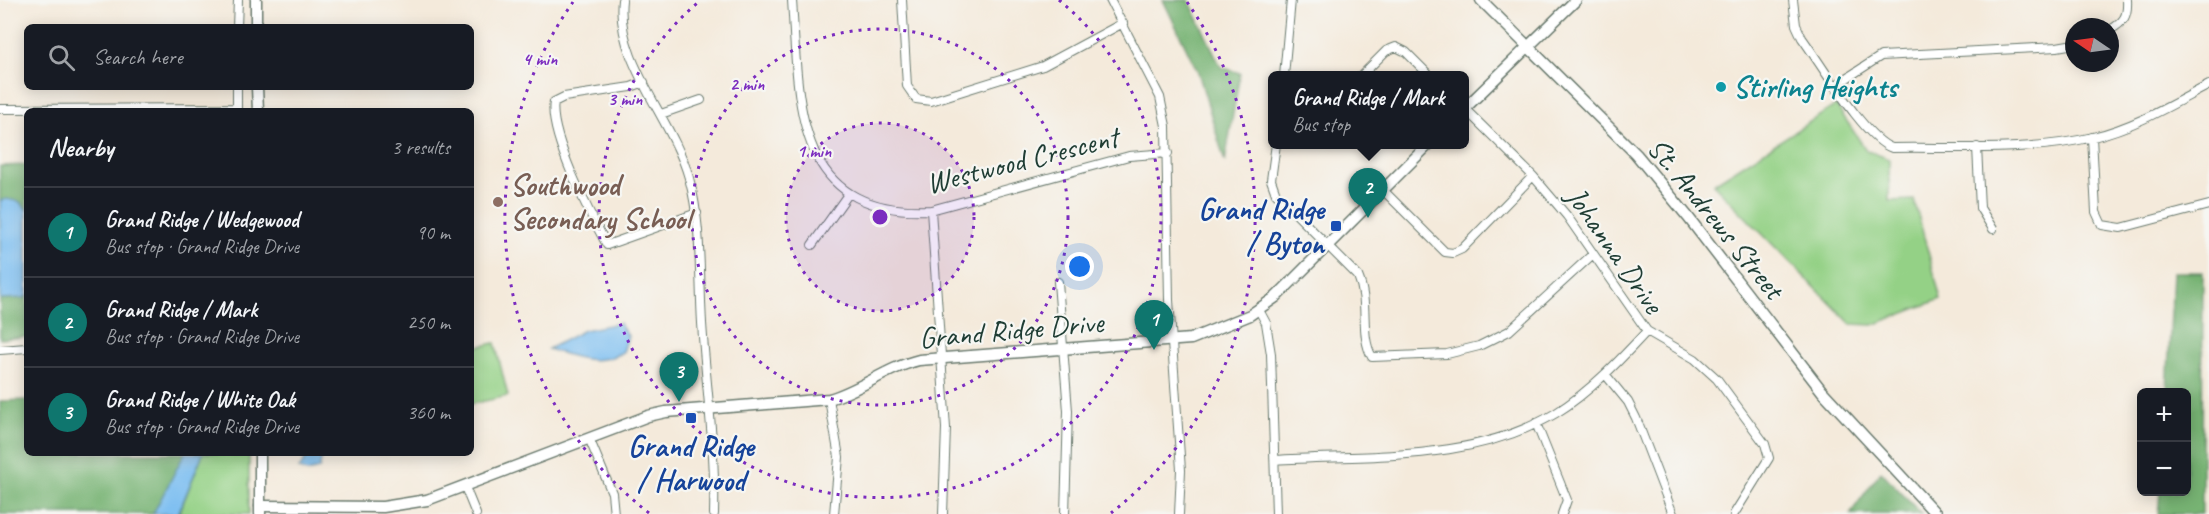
<!DOCTYPE html>
<meta charset="utf-8">
<style>
:root{--surface:#171b24;--page:#20242c;--text:#f1f3f6;--muted:#9ea1a6;--line:#363941;--accent:#0f766e}
body{margin:0;font-family:Caveat,sans-serif;background:var(--page);color:var(--text)}
.controls{position:absolute;right:18px;bottom:18px;display:grid;overflow:hidden;border-radius:9px;box-shadow:0 3px 15px #0003}
.controls button{width:54px;height:54px;display:grid;place-items:center;padding:0;border:0;border-bottom:2px solid var(--line);background:var(--surface);color:var(--text);font:30px sans-serif}
.compass{position:absolute;left:2065px;top:18px;width:54px;height:54px;border-radius:50%;background:var(--surface);box-shadow:0 3px 15px #0003;rotate:283deg}
.you{position:absolute;left:1080px;top:267px;width:21px;height:21px;margin:-15px;border:4px solid #fff;border-radius:50%;background:#1a73e8;box-shadow:0 0 0 9px #1a73e833}
.badge{display:grid;place-items:center;width:39px;height:39px;border-radius:50%;background:var(--accent);color:#fff;font-size:20px;font-weight:700}
.pin{position:absolute;translate:-50% -50px;filter:drop-shadow(0 2px 3px #0008)}
.pin::after{content:'';position:absolute;top:32px;width:21px;height:18px;background:inherit;clip-path:polygon(0 0,100% 0,50% 100%)}
.popup{position:absolute;left:1268px;top:71px;width:201px;height:78px;box-sizing:border-box;display:grid;place-content:center;border-radius:9px;background:var(--surface);filter:drop-shadow(0 2px 4px #0005);font-size:20px;white-space:nowrap;color:var(--muted)}
.popup b{font-size:22px;color:var(--text)}
.popup::after{content:'';position:absolute;left:50%;top:100%;margin-left:-12px;border:12px solid transparent;border-top-color:var(--surface)}
.list{margin:0;padding:0;list-style:none}
h2{display:flex;justify-content:space-between;align-items:center;height:78px;margin:0;padding:0 24px;font-size:26px}
h2 small{font-size:20px;font-weight:400;color:var(--muted)}
.list li{display:grid;grid-template-columns:39px 1fr auto;gap:18px;align-items:center;box-sizing:border-box;height:90px;padding:0 24px;border-top:2px solid var(--line)}
.list b{display:block;font-size:22px;white-space:nowrap}
.list p{margin:0;font-size:20px;white-space:nowrap;color:var(--muted)}
.list em{font-size:20px;font-style:normal;color:var(--muted)}
.icon{flex:none;width:33px;height:33px;fill:none;stroke:currentColor;stroke-width:2;stroke-linecap:round;stroke-linejoin:round}
.map{position:relative;flex:none;width:2209px;height:514px;overflow:hidden}
.search{position:absolute;background:var(--surface);box-shadow:0 3px 15px #0003;left:24px;top:24px;width:450px;height:66px;display:flex;align-items:center;gap:15px;box-sizing:border-box;padding:0 21px;border-radius:9px;color:var(--muted);font-size:22px}
.panel{position:absolute;background:var(--surface);box-shadow:0 3px 15px #0003;left:24px;top:108px;width:450px;height:348px;border-radius:9px}
.map>svg:first-child{display:block}
.green{fill:#94d186;stroke:#5a875d;stroke-width:1.5}
.forest{fill:#77b373;stroke:#4b7854;stroke-width:1.5}
.water{fill:#7bbef1;stroke:#4d7e92;stroke-width:1.5}
.lines{fill:none;stroke-linecap:round;stroke-linejoin:round}
.minor-casing{stroke:#6a7a6e;stroke-width:10}
.tertiary-casing{stroke:#6a7a6e;stroke-width:13}
.secondary-casing{stroke:#6a7a6e;stroke-width:13}
.minor{stroke:#fff;stroke-width:8}
.tertiary{stroke:#fff;stroke-width:10}
.secondary{stroke:#fff;stroke-width:10}
.ring{fill:none;stroke:#7b2cbf;stroke-width:3;stroke-dasharray:3 6}
.culture-dot{fill:#0f9aa8;stroke:#f6f6f2;stroke-width:2}
.education-dot{fill:#8d6e63;stroke:#f6f6f2;stroke-width:2}
.transit-dot{fill:#1a4fb4;stroke:#f6f6f2;stroke-width:2}
.labels{text-anchor:middle;stroke-width:4.5;stroke-linejoin:round;paint-order:stroke}
.culture-label{font-size:30px;font-weight:bold;fill:#0d838f;stroke:#f6f6f2;text-anchor:start}
.street-label{font-size:30px;fill:#1f3d34;stroke:#f6f6f2}
.education-label{font-size:30px;font-weight:bold;fill:#785e54;stroke:#f6f6f2;text-anchor:start}
.transit-label{font-size:30px;font-weight:bold;fill:#164399;stroke:#f6f6f2;text-anchor:end}
.centre{fill:#7b2cbf;stroke:#f6f6f2;stroke-width:3}
.ring-label{font-size:18px;text-anchor:middle;font-weight:bold;fill:#7b2cbf;stroke:#f6f6f2;stroke-width:4.5;stroke-linejoin:round;paint-order:stroke}
</style>
<div class="map">
<svg width="2209" height="514" viewBox="0 0 2209 514">
<rect width="100%" height="100%" fill="#f6f6f2"/>
<filter id="ink" filterUnits="userSpaceOnUse"><feTurbulence type="fractalNoise" baseFrequency=".0167" numOctaves="2"/><feDisplacementMap in="SourceGraphic" scale="12" xChannelSelector="R" yChannelSelector="G"/><feConvolveMatrix kernelMatrix="1 2 1 2 8 2 1 2 1" color-interpolation-filters="sRGB"/></filter>
<filter id="wash" filterUnits="userSpaceOnUse"><feTurbulence type="fractalNoise" baseFrequency=".008" numOctaves="4" result="noise"/><feDisplacementMap in="SourceGraphic" scale="24" xChannelSelector="R" yChannelSelector="G"/><feGaussianBlur stdDeviation="1.35" result="paint"/><feColorMatrix in="noise" values="0 0 0 0 0 0 0 0 0 0 0 0 0 0 0 0 0 1.4 0 .05"/><feComposite in="paint" operator="in"/></filter>
<g filter="url(#wash)">
<rect width="100%" height="100%" fill="#f4eadb"/>
<path class="green" d="M1836,105L1866,150L1889,159V201L1914,200L1941,299L1873,325L1851,324L1713,184Z
M495,343L508,396L471,404V348Z
M203,453H249V514H179Z"/>
<path class="forest" d="M1163,0H1189L1221,67L1240,73L1225,162L1198,72Z
M27,165V210L20,202L0,201V166Z
M2173,272H2203L2202,514H2158L2160,492H2186V392H2167Z
M27,295V337L0,339V299L23,298Z
M27,400V453H185L153,514H0V401Z
M1881,471L1921,514H1850Z"/>
<path class="water" d="M7,199L20,202L27,210V295L24,298L0,299V201Z
M619,323L628,336L623,352C596,367 575,357 548,349L584,330Z
M185,453H203L178,514H153Z
M304,453H323L319,469L307,472L299,469L307,457Z"/>
</g>
<g filter="url(#ink)">
<g class="lines">
<defs>
<path id="minor" d="M622,0C615,61 673,120 689,178C702,225 699,274 702,323C706,387 716,450 714,514
M792,0C799,102 792,217 931,210L1129,156L1168,153
M902,0L907,86L916,99L931,101L1043,66L1123,23
M1110,0L1160,97L1166,126L1169,300L1181,470L1179,514
M1793,0L1796,25L1802,38C1821,64 1865,139 1892,148C1954,147 2032,152 2093,137C2135,127 2171,105 2209,85
M237,27L238,0
M2110,30C2124,22 2128,16 2127,0
M1284,76L1291,0
M1361,76L1386,51L1396,47L1406,52L1430,76
M644,82L631,87L564,97L554,102C548,133 590,215 607,245L697,213
M1836,85L1881,56L2057,47L2074,44
M1464,108L1533,176L1567,216L1647,331L1695,359L1717,379L1765,444L1769,458L1734,514
M0,109L237,108
M237,111V87
M661,114L701,100
M2092,137L2096,212L2102,225L2121,228L2209,205
M1276,144L1271,180L1276,194L1358,276C1370,304 1359,334 1372,357L1447,354L1479,346L1509,331L1593,254
M1977,147L1980,208L1993,229
M1383,190L1445,252L1453,253L1462,249L1533,176
M931,210L946,428L943,514
M812,245L849,193
M1058,282L1068,411L1065,514
M1259,310L1266,323L1271,354L1276,514
M0,350L27,348
M1605,374L1628,402L1636,418L1673,514
M829,399L839,457L834,514
M1536,423L1567,500L1562,514
M589,438L612,493L614,514
M1275,460C1368,454 1473,463 1556,413C1590,392 1620,360 1647,331
M465,487L476,514"/>
<path id="tertiary" d="M1464,109L1576,0
M260,506L383,507L427,500L648,416L666,412L829,399C861,390 886,368 919,360L1191,339L1250,315L1276,297L1429,144"/>
<path id="secondary" d="M256,0V27
M1481,0L1636,154L1688,217L1822,391L1936,514
M257,87L258,111
M260,514V453"/>
</defs>
<use href="#minor" class="minor-casing"/>
<use href="#tertiary" class="tertiary-casing"/>
<use href="#secondary" class="secondary-casing"/>
<use href="#minor" class="minor"/>
<use href="#tertiary" class="tertiary"/>
<use href="#secondary" class="secondary"/>
</g>
</g>
<circle cx="880" cy="217" r="94" fill="#7b2cbf" fill-opacity=".12"/>
<g class="ring">
<circle cx="880" cy="217" r="94"/>
<circle cx="880" cy="217" r="188"/>
<path d="M1059 0A281 281 0 1 1 701 0"/>
<path d="M649 513A375 375 0 0 1 573 2M1187 2A375 375 0 0 1 1111 513"/>
</g>
<circle class="culture-dot" cx="1721" cy="87" r="6"/>
<circle class="education-dot" cx="498" cy="202" r="6"/>
<g class="transit-dot">
<rect x="1330" y="220" width="12" height="12" rx="3"/>
<rect x="685" y="412" width="12" height="12" rx="3"/>
</g>
<g class="labels">
<g class="culture-label">
<text x="1733" y="97">Stirling Heights</text>
</g>
<g class="street-label">
<text transform="translate(1022 160) rotate(-14)" y="10">Westwood Crescent</text>
<text transform="translate(1716 218) rotate(51)" y="10">St. Andrews Street</text>
<text transform="translate(1615 250) rotate(55)" y="10">Johanna Drive</text>
<text transform="translate(1011 330) rotate(-5)" y="10">Grand Ridge Drive</text>
</g>
<g class="education-label">
<text x="510" y="195">Southwood<tspan x="510" dy="34">Secondary School</tspan></text>
</g>
<g class="transit-label">
<text x="1324" y="219">Grand Ridge<tspan x="1324" dy="34">/ Byton</tspan></text>
<text x="691" y="456" text-anchor="middle">Grand Ridge<tspan x="691" dy="34">/ Harwood</tspan></text>
</g>
</g>
<circle cx="880" cy="217" r="9" class="centre"/>
<g class="ring-label">
<text x="540" y="65">4 min</text>
<text x="747" y="90">2 min</text>
<text x="625" y="105">3 min</text>
<text x="814" y="157">1 min</text>
</g>
</svg>
<div class="controls">
<button>+</button>
<button>−</button>
</div>
<svg class="compass" viewBox="-18 -18 36 36"><path d="M0-13l5 13h-10z" fill="#e53935"/><path d="M0 13l5-13h-10z" fill="#9ea1a6"/></svg>
<div class="you"></div>
<div class="pin badge" style="left:1154px;top:350px">1</div>
<div class="pin badge" style="left:1368px;top:218px">2</div>
<div class="popup"><b>Grand Ridge / Mark</b>Bus stop</div>
<div class="pin badge" style="left:679px;top:402px">3</div>
<div class="search"><svg class="icon" aria-label="search" viewBox="0 0 24 24"><circle cx="10" cy="10" r="6"/><path d="M15 15l6 6"/></svg>Search here</div>
<section class="panel">
<h2>Nearby<small>3 results</small></h2>
<ul class="list">
<li><span class="badge">1</span><div><b>Grand Ridge / Wedgewood</b><p>Bus stop · Grand Ridge Drive</p></div><em>90 m</em></li>
<li><span class="badge">2</span><div><b>Grand Ridge / Mark</b><p>Bus stop · Grand Ridge Drive</p></div><em>250 m</em></li>
<li><span class="badge">3</span><div><b>Grand Ridge / White Oak</b><p>Bus stop · Grand Ridge Drive</p></div><em>360 m</em></li>
</ul>
</section>
</div>
